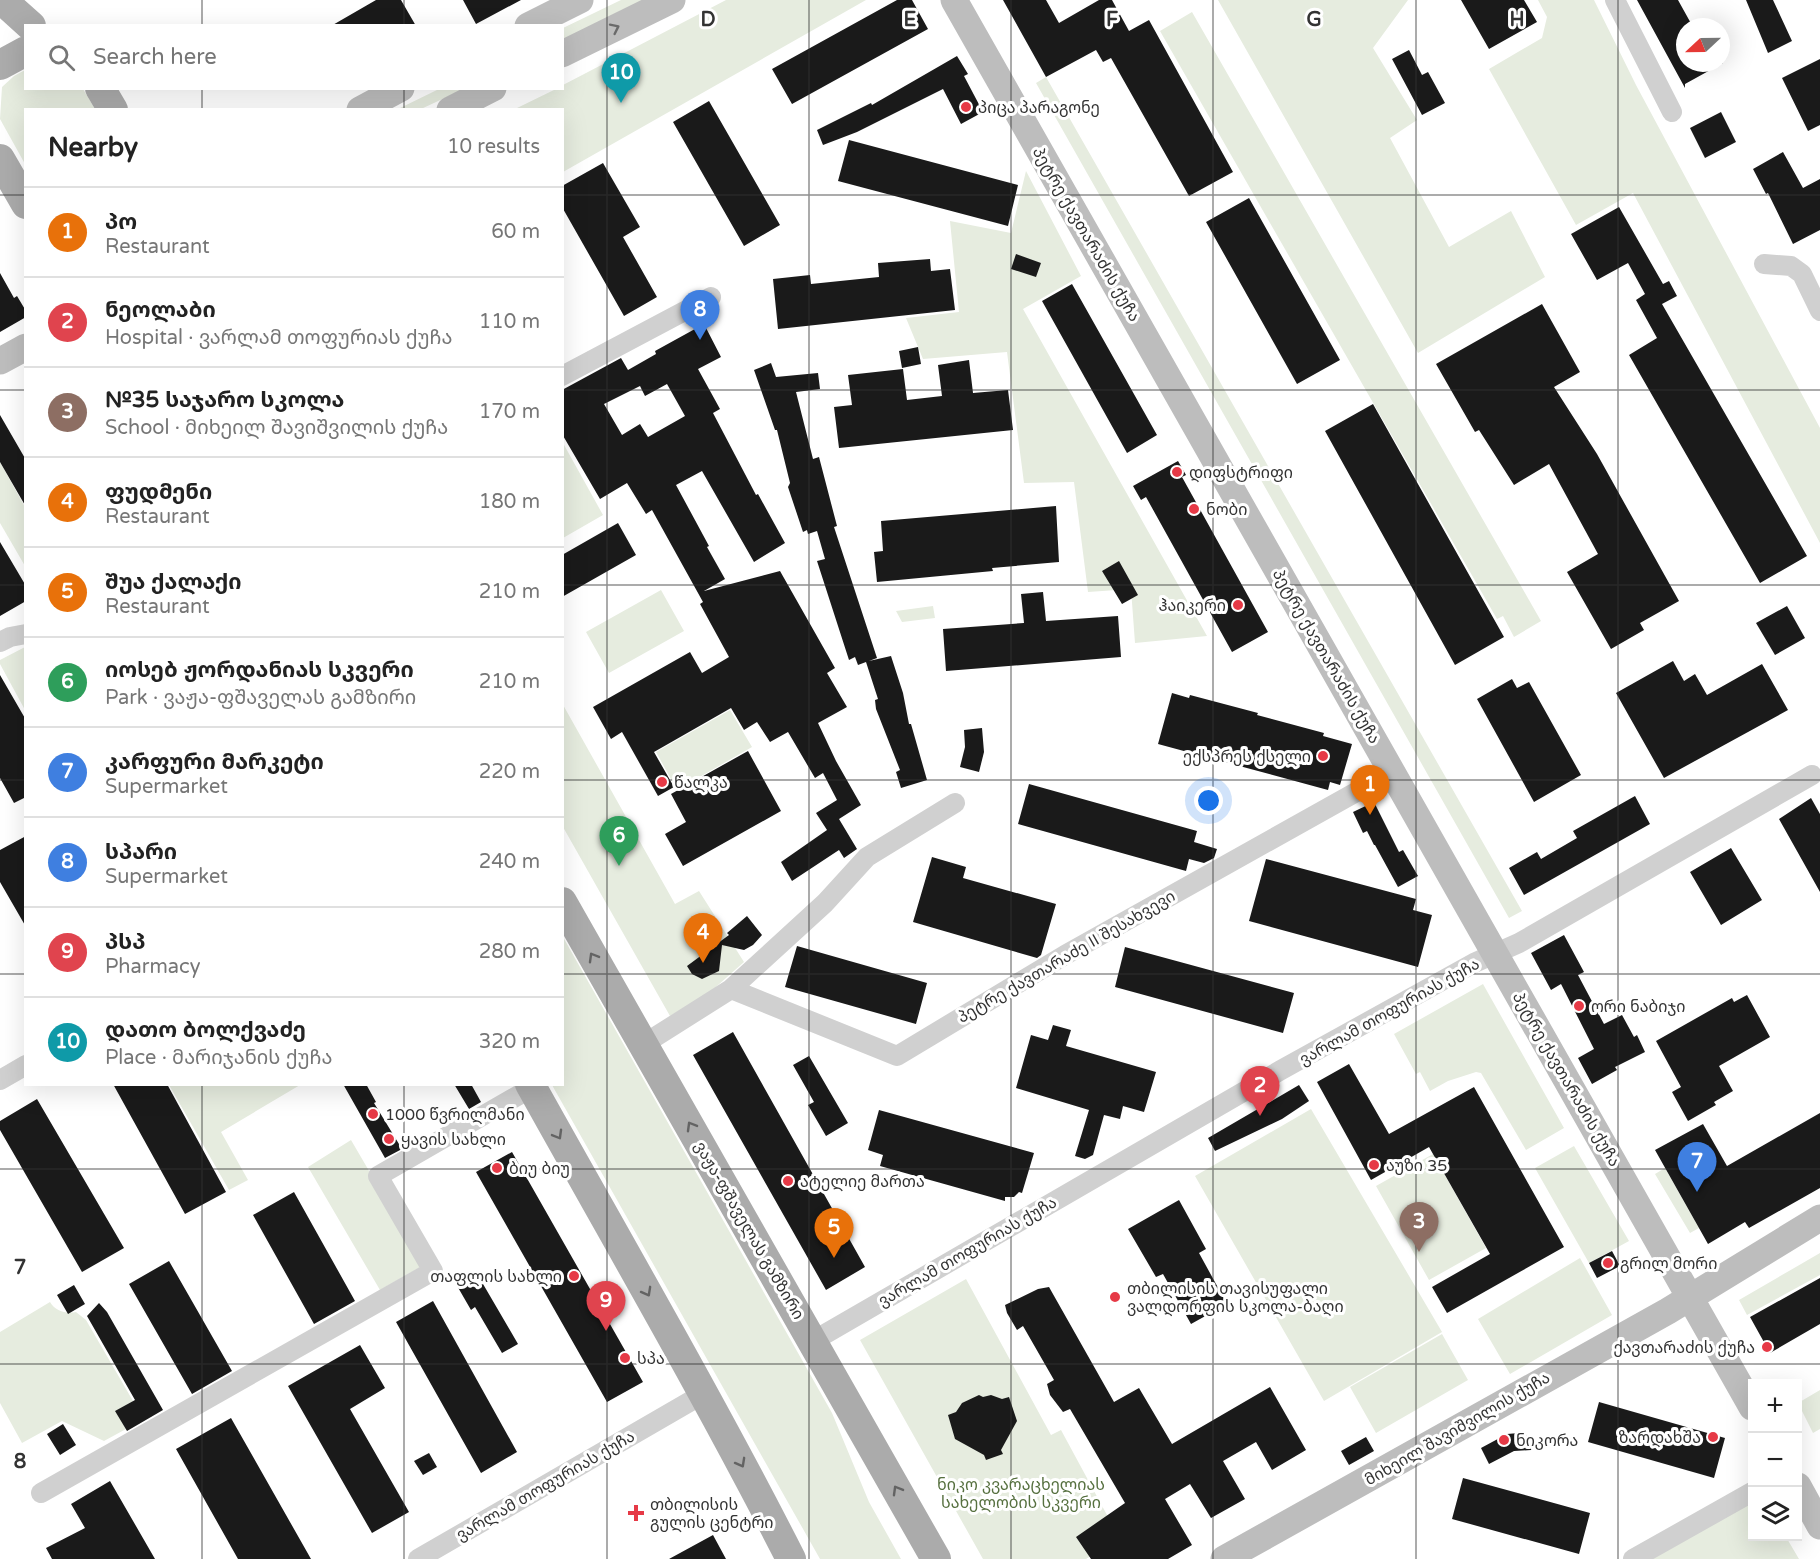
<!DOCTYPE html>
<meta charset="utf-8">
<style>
:root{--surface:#fff;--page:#f6f6f6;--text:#222;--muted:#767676;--line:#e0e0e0;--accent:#e63946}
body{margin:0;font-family:"Varela Round","Noto Sans Georgian",sans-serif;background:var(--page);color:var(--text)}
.controls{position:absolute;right:18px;bottom:18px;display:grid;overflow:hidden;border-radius:0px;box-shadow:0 6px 24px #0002}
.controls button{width:54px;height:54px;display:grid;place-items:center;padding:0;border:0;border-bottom:2px solid var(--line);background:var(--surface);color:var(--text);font:30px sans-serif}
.compass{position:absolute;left:1676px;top:18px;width:54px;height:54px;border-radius:50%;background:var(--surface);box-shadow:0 6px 24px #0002;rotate:248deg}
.you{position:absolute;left:1209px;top:801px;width:21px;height:21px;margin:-15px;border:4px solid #fff;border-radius:50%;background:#1a73e8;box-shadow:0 0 0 9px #1a73e833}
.badge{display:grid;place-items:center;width:39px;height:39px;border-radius:50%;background:var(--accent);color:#fff;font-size:20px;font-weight:700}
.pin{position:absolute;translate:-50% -50px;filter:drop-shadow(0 2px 3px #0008)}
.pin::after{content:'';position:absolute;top:32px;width:21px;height:18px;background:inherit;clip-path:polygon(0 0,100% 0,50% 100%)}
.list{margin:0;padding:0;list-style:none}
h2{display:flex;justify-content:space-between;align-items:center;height:78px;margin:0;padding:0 24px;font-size:26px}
h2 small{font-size:20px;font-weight:400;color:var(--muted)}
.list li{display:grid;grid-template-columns:39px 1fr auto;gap:18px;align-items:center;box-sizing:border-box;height:90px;padding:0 24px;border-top:2px solid var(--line)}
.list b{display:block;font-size:22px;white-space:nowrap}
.list p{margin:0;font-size:20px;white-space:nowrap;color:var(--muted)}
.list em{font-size:20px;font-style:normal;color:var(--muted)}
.icon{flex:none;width:33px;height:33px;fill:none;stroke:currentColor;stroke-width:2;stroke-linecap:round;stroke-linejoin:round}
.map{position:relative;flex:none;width:1820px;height:1559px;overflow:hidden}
.search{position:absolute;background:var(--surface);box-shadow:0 6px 24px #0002;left:24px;top:24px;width:540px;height:66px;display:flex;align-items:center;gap:15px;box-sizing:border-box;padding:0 21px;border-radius:0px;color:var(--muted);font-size:22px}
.panel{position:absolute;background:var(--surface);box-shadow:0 6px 24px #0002;left:24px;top:108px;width:540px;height:978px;border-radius:0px}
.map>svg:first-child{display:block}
.green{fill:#e6ecdf}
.building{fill:#1a1a1a;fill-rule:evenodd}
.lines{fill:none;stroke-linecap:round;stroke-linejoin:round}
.street{stroke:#d0d0d0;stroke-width:20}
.secondary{stroke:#bdbdbd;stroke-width:27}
.primary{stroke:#ababab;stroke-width:30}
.oneway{stroke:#6a6a6a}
.oneway2{stroke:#636363}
.grid{fill:none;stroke:#333;stroke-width:1.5;stroke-opacity:0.55}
.poi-dot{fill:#e63946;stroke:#fff;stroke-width:2}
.labels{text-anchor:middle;stroke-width:6;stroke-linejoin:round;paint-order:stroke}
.poi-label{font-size:16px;fill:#333;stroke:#fff;text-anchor:start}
.street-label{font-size:16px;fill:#333;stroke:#fff}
.park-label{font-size:16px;fill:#56703f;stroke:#fff}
.grid-label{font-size:20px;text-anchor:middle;font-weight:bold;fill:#333;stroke:#fff;stroke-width:6;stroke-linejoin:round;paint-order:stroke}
</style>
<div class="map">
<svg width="1820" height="1559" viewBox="0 0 1820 1559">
<rect width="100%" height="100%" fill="#fff"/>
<path class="green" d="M621,0H647L563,41V28Z
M726,0H866L563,172L562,110L515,109L556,89L562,88L563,85Z
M1218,0H1408L1373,48L1417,120L1390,138L1449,247L1511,211L1545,277L1418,353Z
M1538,0H1594L1636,85L1820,428V543L1633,193L1576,225L1489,69L1542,38L1547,17Z
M1192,12L1541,621L1514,637L1503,616L1497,619L1160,31Z
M25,70L26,88L83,89L95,109L26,110L25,164L0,119L2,87L14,76Z
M1046,77L1522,911L1509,918L1036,83Z
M439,89H464L421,109L396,110Z
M1026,171L1081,276L1023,309L1207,636L1135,643L1131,589L1088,592L1074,482L1024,483L1007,352L923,359L906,318L959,312L950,221L1011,233Z
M563,443L603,515L563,538H562Z
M0,462L25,507V566L0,523Z
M661,590L684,631L609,673L586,632Z
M933,606L935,618L902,622L896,611Z
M25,647V710L0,664V660Z
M562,703L675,904L699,891L744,962L708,994L670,1016L563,827Z
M730,710L752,747L677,790L656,752Z
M563,937L832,1413L869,1502L901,1559H820L552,1085L562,1084Z
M1483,984L1564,1128L1526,1150L1481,1073L1476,1072L1448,1081L1430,1091L1420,1072L1416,1074L1394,1034Z
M169,1085H300L221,1132L248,1180L229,1190Z
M1311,1109L1442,1332L1324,1401L1195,1176Z
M351,1140L424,1265L380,1290L308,1167Z
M1574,1146L1629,1241L1589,1263L1535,1168Z
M1433,1154L1486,1248L1429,1280L1376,1186Z
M1665,1168L1699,1228L1690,1233L1655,1174Z
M1820,1253V1275L1747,1315L1739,1300Z
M1580,1258L1612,1315L1510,1374L1478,1319Z
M966,1279L1051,1435L1061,1430L1120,1539L1086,1559H983L860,1340Z
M50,1302C55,1311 66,1314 76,1312L86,1320L133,1401L116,1411L126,1429L104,1441L62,1421L22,1443L0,1403V1332Z
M1442,1334L1468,1380L1376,1433L1350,1387Z
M1820,1390V1429L1813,1433L1798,1403Z
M1752,1499V1536L1786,1537L1799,1559H1648Z"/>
<path class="building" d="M376,0H401L416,26H331Z
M463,0H521L476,24Z
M897,0H912L928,29L792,104L772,69Z
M1003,0H1046L1059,23L1099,0H1112L1129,31L1149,20L1233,172L1189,196L1111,58L1103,62L1096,50L1046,77Z
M1461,0H1524L1537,22L1489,49Z
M1637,0H1678L1693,27H1685V63H1723L1685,84V88Z
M1746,0H1773L1792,41L1768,53Z
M1409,50L1422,75L1428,72L1445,103L1422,115L1392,59Z
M957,56L968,74L964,76L983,112L961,124L943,89L857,132L823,145L817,130L871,103L872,105Z
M1820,59V125L1808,131L1782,78Z
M709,101L780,225L744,246L673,122Z
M1721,112L1736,142L1705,158L1690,128Z
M849,140L1018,185L1008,226L838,181Z
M1783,152L1803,188L1820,179V230L1793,244L1768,193L1766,194L1753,169Z
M603,163L640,227L623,237L657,297L624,316L562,207V186Z
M1249,198L1340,360L1297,384L1206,222Z
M1619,207L1663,284L1669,281L1677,296L1662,304L1807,556L1760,583L1629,355L1657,338L1636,300L1645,294L1628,263L1597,280L1571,234Z
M1016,254L1041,263L1036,277L1011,269Z
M930,259L931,271L950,269L955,310L778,329L773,279L810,275L811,284L879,277L878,263Z
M0,273L14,298L17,296L26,311V317L0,332Z
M1072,284L1157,435L1127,453L1042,301Z
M1542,304L1580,372L1554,387L1597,454L1679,601L1640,623L1644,630L1611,649L1567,572L1598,554L1549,464L1514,485L1479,430L1475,432L1436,364Z
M704,324L721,357L698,369L720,409L713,413L756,495L758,494L785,543L754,562L702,471L676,485L709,546L707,547L725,579L704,591L780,571L835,668L827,673L847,707L818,723L836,761L861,805L839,819L857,849L844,858L839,850L792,881L781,862L827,830L816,813L837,800L823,773L815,778L788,732L770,742L757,722L744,730L731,708L654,752L674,787L658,796L622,732L611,739L593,707L690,652L702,673L729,657L700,604L703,602L652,510L646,514L627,483L600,499L562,434V390L621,358L628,370L656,354L655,351ZM667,384L685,416L648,437L640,424L622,435L604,404L640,386L645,396Z
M918,347L921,364L902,368L899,351Z
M969,360L973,393L1008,390L1013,430L839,448L834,407L852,405L848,375L903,369L907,400L942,396L938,365Z
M771,363L776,377L818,373L820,389L796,392L813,459L819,457L837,526L834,527L877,658L869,661L891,656L903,693L909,724H911L927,780L901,788L896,772L900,770L876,709L875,700L878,699L866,662L858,665L855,657L849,660L817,561L825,559L817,531L808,534L807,530L803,532L788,487L790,483L777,430H775L754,370Z
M1373,404L1504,637L1455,665L1325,431Z
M0,415L26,460V507L0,462Z
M1178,461L1186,475L1182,477L1268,632L1232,652L1146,497L1141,500L1133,486Z
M1056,506L1059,562L992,568L993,571L877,582L874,552L883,551L881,521Z
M618,523L636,555L562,597V555Z
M0,542L26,586V601L0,616Z
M1119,561L1138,595L1122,604L1102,571Z
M1043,592L1046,621L1118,616L1121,657L946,671L943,629L1024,623L1021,594Z
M1787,606L1805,638L1775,655L1756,623Z
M1673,661L1684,681L1695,674L1707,695L1762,664L1788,710L1664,778L1616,693Z
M0,675L26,720V797L14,803L0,778Z
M1512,679L1517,688L1529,682L1581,775L1534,802L1477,699Z
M1172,693L1189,698L1190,695L1258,713L1257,715L1324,733L1323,736L1352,744L1340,785L1330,782L1328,790L1158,744Z
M982,728L984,752L979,772L960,767L965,747L964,730Z
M748,751L781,811L683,866L665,834L686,822L671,794Z
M1029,784L1197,831L1194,842L1217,849L1214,858L1204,863L1189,859L1186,871L1018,824Z
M1635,796L1650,824L1524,895L1509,868L1537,852L1541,859L1577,838L1573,831Z
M1811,798L1820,814V892L1779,819Z
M1374,802L1399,852L1403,850L1418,876L1398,887L1375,845H1374L1367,831L1363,833L1353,812Z
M26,836V927L0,882V850Z
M1731,848L1762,900L1721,925L1690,872Z
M932,857L966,867L963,878L1056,904L1041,955L1037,958L913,922Z
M1266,859L1416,899L1413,910L1432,915L1418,967L1249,921Z
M747,916L762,935L753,945L744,950L722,945L719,971L702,979L692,974L687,966L729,935L727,933Z
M1564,935L1584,972L1578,975L1604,1024L1622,1015L1634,1037L1637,1035L1645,1052L1615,1067L1617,1070L1592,1084L1578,1058L1594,1049L1561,984L1551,990L1531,953Z
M797,946L927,983L916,1024L785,987Z
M1125,947L1294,993L1283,1033L1115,987Z
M1747,995L1770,1037L1719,1066L1733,1091L1714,1102L1716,1105L1688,1121L1672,1092L1681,1087L1656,1041L1732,998L1734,1002Z
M1053,1025L1071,1030L1066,1046L1156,1072L1144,1112L1123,1106L1120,1119L1104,1115L1093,1155L1085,1159L1075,1156L1089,1110L1016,1088L1031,1035L1048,1040Z
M733,1032L865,1267L826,1290L693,1055Z
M809,1056L848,1123L826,1136L808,1105L814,1102L793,1065Z
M1349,1064L1389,1134L1474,1087L1564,1247L1447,1313L1432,1287L1490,1254L1429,1147L1371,1180L1317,1082Z
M113,1084H167L226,1192L185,1214Z
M343,1084H366L376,1102L374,1103L402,1149L385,1158Z
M454,1084H471L481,1102L469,1109Z
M1299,1085L1309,1101L1282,1119L1215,1151L1208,1138Z
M37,1099L124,1248L82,1272L0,1130V1121Z
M879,1110L1034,1153L1022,1193L1019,1192L1014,1197H1005V1201L880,1166L883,1155L868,1150Z
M1820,1113V1188L1749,1228L1745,1222L1708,1244L1655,1150L1703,1124L1727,1166Z
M512,1152L643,1382L607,1402L476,1172Z
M294,1192L355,1301L314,1324L253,1215Z
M1179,1200L1206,1249L1199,1253L1227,1304L1191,1324L1163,1274L1156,1277L1128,1229Z
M1612,1251L1620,1266L1597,1278L1589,1263Z
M169,1261L232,1371L192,1394L129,1284Z
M476,1272L518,1344L502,1353L475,1307L471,1310L456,1284Z
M1820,1278V1324L1770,1353L1750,1317Z
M74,1285L85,1304L68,1314L57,1295Z
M1049,1287L1114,1402L1139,1388L1172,1444L1270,1387L1306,1450L1272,1470L1256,1442L1223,1461L1245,1499L1211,1518L1190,1484L1165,1499L1192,1545L1168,1559H1091L1076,1537L1125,1503L1070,1409L1063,1412L1050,1395L1047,1384L1054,1380L1023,1326L1017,1330L1007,1313L1005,1305L1038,1289Z
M433,1301L517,1452L481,1473L396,1322Z
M99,1303L107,1312L163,1410L127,1431L115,1411L135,1400L87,1316Z
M360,1345L385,1388L350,1409L409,1512L372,1533L288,1386Z
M979,1395L983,1397L991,1395L1002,1399L1009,1397L1017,1421L1001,1450L1003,1454L986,1460L984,1455L955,1439L948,1415L956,1412L962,1403Z
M1599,1402L1725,1438L1714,1478L1588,1442Z
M231,1418L311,1559H238L176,1449Z
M63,1424L76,1445L60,1455L47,1434Z
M1519,1433L1534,1437L1531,1450L1514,1451L1489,1464L1481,1448L1507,1434Z
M1366,1437L1374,1451L1349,1465L1341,1451Z
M429,1453L437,1467L423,1475L414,1461Z
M1463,1478L1590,1513L1579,1554L1452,1519Z
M110,1481L155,1559H52L46,1548L85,1528L71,1504Z
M713,1535L726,1559H669Z"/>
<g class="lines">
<path class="street" d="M1615,0L1672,112
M1764,264L1791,266L1802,274L1820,311
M562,376L711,297
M0,642L10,637L26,634
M731,989L897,1056L1065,955L1392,772
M644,1044L731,989L825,903L867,857L955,803
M0,1080L26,1065
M813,1341L1281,1070L1474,963L1519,943L1812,775
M41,1493L433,1271L378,1176L531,1088
M418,1559L703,1394
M1633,1559L1752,1492"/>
<path class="secondary" d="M954,0L1752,1407
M528,26L580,0
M562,54L672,0
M360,110L401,88
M450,110L493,88
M0,361L26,347
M1798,1486L1820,1526
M1224,1559L1668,1311L1820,1218"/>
<path class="primary" d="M2,0L31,26
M0,65L26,51
M100,88L113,110
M0,159L26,204
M562,902L936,1559
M530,1084C618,1242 709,1398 791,1559"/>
</g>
<defs><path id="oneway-chevron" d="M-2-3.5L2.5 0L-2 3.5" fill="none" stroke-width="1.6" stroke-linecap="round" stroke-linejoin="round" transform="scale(1.5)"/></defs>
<use class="oneway" href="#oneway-chevron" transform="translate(615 28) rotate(-26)"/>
<g class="oneway2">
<use href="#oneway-chevron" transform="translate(593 957) rotate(-120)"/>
<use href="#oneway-chevron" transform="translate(691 1126) rotate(-120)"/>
<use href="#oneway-chevron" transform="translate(558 1135) rotate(60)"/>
<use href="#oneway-chevron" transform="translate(647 1292) rotate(61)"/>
<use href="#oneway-chevron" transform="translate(741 1463) rotate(61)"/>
<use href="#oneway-chevron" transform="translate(897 1490) rotate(-120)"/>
</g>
<path class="grid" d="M202,0V26M404,0V26M607,0V1559M809,0V1559M1011,0V1559M1213,0V1559M1416,0V1559M1618,0V1559M202,88V110M404,88V110M0,195H26M562,195H1820M0,390H26M562,390H1820M0,585H26M562,585H1820M0,780H26M562,780H1820M0,974H26M562,974H1820M202,1084V1559M404,1084V1559M0,1169H1820M0,1364H1820"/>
<g class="poi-dot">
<circle cx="966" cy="107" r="6"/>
<circle cx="1177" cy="472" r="6"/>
<circle cx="1194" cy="509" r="6"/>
<circle cx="1238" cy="605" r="6"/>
<circle cx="1323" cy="756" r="6"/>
<circle cx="662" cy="782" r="6"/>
<circle cx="1579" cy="1006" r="6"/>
<circle cx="373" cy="1114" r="6"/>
<circle cx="389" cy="1139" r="6"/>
<circle cx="1374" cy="1165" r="6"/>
<circle cx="497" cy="1168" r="6"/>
<circle cx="788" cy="1181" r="6"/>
<circle cx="1608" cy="1263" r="6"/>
<circle cx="574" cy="1276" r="6"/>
<circle cx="1115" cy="1297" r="6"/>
<circle cx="1767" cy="1347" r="6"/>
<circle cx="625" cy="1358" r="6"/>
<circle cx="1713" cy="1437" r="6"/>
<circle cx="1504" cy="1440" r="6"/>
<path d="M633 1504h6v6h6v6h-6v6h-6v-6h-6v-6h6z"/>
</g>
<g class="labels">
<g class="poi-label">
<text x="978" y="113">პიცა პარაგონე</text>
<text x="1189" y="478">დიფსტრიფი</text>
<text x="1206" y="515">ნობი</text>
<text x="1226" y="611" text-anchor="end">ჰაიკერი</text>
<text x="1311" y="762" text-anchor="end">ექსპრეს ქსელი</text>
<text x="674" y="788">წალკა</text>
<text x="1591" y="1012">ორი ნაბიჯი</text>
<text x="385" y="1120">1000 წვრილმანი</text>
<text x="401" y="1145">ყავის სახლი</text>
<text x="1386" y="1171">აუზი 35</text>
<text x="509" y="1174">ბიუ ბიუ</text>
<text x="800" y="1187">ატელიე მართა</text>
<text x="1620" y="1269">გრილ მორი</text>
<text x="562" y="1282" text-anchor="end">თაფლის სახლი</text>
<text x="1127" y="1294">თბილისის თავისუფალი<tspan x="1127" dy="18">ვალდორფის სკოლა-ბაღი</tspan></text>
<text x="1755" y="1353" text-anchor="end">ქავთარაძის ქუჩა</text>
<text x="637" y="1364">სპა</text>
<text x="1701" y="1443" text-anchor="end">ზარდახშა</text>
<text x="1516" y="1446">ნიკორა</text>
<text x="650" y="1510">თბილისის<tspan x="650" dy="18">გულის ცენტრი</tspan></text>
</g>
<g class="street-label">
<text transform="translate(1087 234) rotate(60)" y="6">პეტრე ქავთარაძის ქუჩა</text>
<text transform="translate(1327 656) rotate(60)" y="6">პეტრე ქავთარაძის ქუჩა</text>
<text transform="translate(1066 956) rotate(-30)" y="6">პეტრე ქავთარაძე II შესახვევი</text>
<text transform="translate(1389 1011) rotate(-29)" y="6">ვარლამ თოფურიას ქუჩა</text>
<text transform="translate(1567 1079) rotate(60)" y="6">პეტრე ქავთარაძის ქუჩა</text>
<text transform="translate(750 1230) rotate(60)" y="6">ვაჟა-ფშაველას გამზირი</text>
<text transform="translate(967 1251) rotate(-30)" y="6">ვარლამ თოფურიას ქუჩა</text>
<text transform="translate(1457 1428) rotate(-30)" y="6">მიხეილ შავიშვილის ქუჩა</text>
<text transform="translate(545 1485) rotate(-30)" y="6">ვარლამ თოფურიას ქუჩა</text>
</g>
<g class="park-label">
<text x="1021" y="1490">ნიკო კვარაცხელიას<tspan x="1021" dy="18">სახელობის სკვერი</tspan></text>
</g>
</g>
<g class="grid-label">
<text x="708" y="26">D</text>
<text x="910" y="26">E</text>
<text x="1112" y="26">F</text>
<text x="1314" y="26">G</text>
<text x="1517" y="26">H</text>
<text x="20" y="1274">7</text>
<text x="20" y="1468">8</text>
</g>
</svg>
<div class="controls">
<button>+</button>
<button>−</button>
<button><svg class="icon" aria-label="layers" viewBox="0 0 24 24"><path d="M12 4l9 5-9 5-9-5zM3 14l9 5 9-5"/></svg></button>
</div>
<svg class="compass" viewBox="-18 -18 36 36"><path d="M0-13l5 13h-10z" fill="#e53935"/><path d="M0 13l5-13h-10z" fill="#767676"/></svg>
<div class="you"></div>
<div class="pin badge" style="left:1370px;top:815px;background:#e8710a">1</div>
<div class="pin badge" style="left:1260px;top:1116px;background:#e0444e">2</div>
<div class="pin badge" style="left:1419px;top:1252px;background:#8d6e63">3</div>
<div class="pin badge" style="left:703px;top:963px;background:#e8710a">4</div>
<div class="pin badge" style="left:834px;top:1258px;background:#e8710a">5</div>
<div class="pin badge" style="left:619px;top:866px;background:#2e9e5b">6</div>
<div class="pin badge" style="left:1697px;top:1192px;background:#3f7fe0">7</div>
<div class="pin badge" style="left:700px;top:340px;background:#3f7fe0">8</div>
<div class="pin badge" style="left:606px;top:1331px;background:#e0444e">9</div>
<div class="pin badge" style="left:621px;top:103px;background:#0f9aa8">10</div>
<div class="search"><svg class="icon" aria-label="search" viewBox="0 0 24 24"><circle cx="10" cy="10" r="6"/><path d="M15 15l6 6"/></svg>Search here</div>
<section class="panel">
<h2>Nearby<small>10 results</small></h2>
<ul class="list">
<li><span class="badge" style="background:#e8710a">1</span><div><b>პო</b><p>Restaurant</p></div><em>60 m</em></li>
<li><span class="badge" style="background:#e0444e">2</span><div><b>ნეოლაბი</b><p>Hospital · ვარლამ თოფურიას ქუჩა</p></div><em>110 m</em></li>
<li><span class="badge" style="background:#8d6e63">3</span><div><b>№35 საჯარო სკოლა</b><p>School · მიხეილ შავიშვილის ქუჩა</p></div><em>170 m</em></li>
<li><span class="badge" style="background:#e8710a">4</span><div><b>ფუდმენი</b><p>Restaurant</p></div><em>180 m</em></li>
<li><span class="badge" style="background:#e8710a">5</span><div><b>შუა ქალაქი</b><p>Restaurant</p></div><em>210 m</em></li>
<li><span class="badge" style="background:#2e9e5b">6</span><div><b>იოსებ ჟორდანიას სკვერი</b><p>Park · ვაჟა-ფშაველას გამზირი</p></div><em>210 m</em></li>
<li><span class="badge" style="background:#3f7fe0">7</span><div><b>კარფური მარკეტი</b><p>Supermarket</p></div><em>220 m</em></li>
<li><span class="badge" style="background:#3f7fe0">8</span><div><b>სპარი</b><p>Supermarket</p></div><em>240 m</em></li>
<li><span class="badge" style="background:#e0444e">9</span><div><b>პსპ</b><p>Pharmacy</p></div><em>280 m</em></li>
<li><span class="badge" style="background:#0f9aa8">10</span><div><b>დათო ბოლქვაძე</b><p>Place · მარიჯანის ქუჩა</p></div><em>320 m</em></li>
</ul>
</section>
</div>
